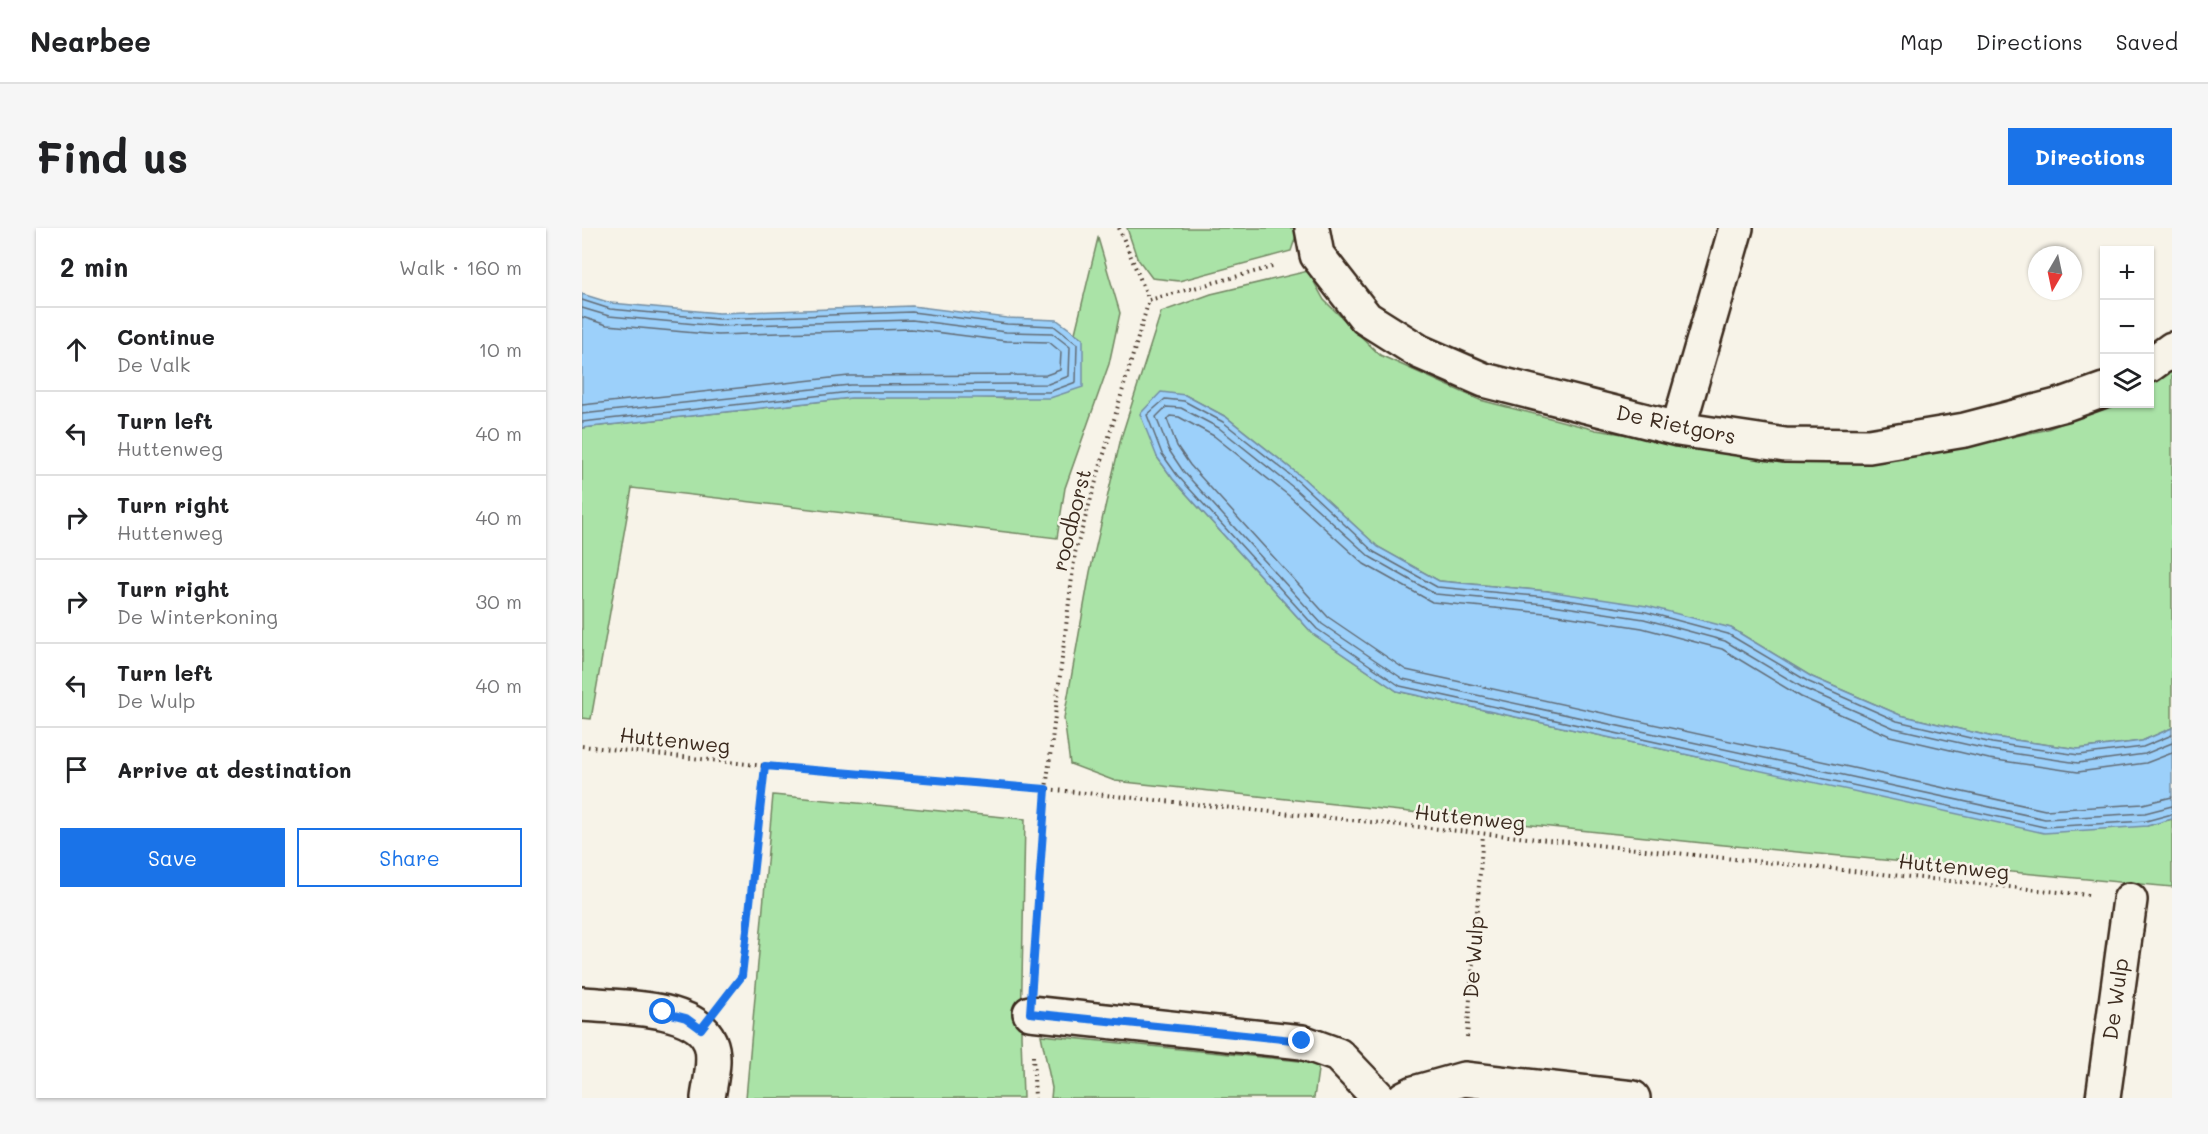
<!DOCTYPE html>
<meta charset="utf-8">
<style>
:root{--surface:#fff;--page:#f6f6f6;--text:#202124;--muted:#757577;--line:#e0e0e0;--accent:#1a73e8}
body{margin:0;font-family:Mali,sans-serif;background:var(--page);color:var(--text)}
.controls{position:absolute;right:18px;top:18px;display:grid;overflow:hidden;border-radius:0px;box-shadow:0 2px 4px #0004}
.controls button{width:54px;height:54px;display:grid;place-items:center;padding:0;border:0;border-bottom:2px solid var(--line);background:var(--surface);color:var(--text);font:30px sans-serif}
.compass{position:absolute;left:1446px;top:18px;width:54px;height:54px;border-radius:50%;background:var(--surface);box-shadow:0 2px 4px #0004;rotate:189deg}
.stop{position:absolute;width:18px;height:18px;margin:-14px;border:4px solid #1a73e8;border-radius:50%;background:#fff}
.stop.end{background:#1a73e8;border-color:#fff;box-shadow:0 2px 6px #0008}
.list{margin:0;padding:0;list-style:none}
h2{display:flex;justify-content:space-between;align-items:center;height:78px;margin:0;padding:0 24px;font-size:26px}
h2 small{font-size:20px;font-weight:400;color:var(--muted)}
.list li{display:grid;grid-template-columns:39px 1fr auto;gap:18px;align-items:center;box-sizing:border-box;height:84px;padding:0 24px;border-top:2px solid var(--line)}
.list b{display:block;font-size:22px;white-space:nowrap}
.list p{margin:0;font-size:20px;white-space:nowrap;color:var(--muted)}
.list em{font-size:20px;font-style:normal;color:var(--muted)}
.actions{display:flex;gap:12px;padding:18px 24px}
.actions a{flex:1;padding:14px 0;border:2px solid var(--accent);border-radius:0px;text-align:center;font-size:21px;color:var(--accent)}
.actions .main{background:var(--accent);color:#fff}
.icon{flex:none;width:33px;height:33px;fill:none;stroke:currentColor;stroke-width:2;stroke-linecap:round;stroke-linejoin:round}
.map{position:relative;flex:none;width:1590px;height:870px;overflow:hidden;border-radius:0px}
header{display:flex;align-items:center;gap:36px;box-sizing:border-box;height:84px;padding:0 30px;background:var(--surface);border-bottom:2px solid var(--line)}
header strong{font-size:28px}
nav{display:flex;gap:33px;margin-inline-start:auto;font-size:21px}
.intro{display:flex;align-items:center;justify-content:space-between;box-sizing:border-box;height:144px;padding:0 36px}
h1{margin:0;font-size:42px}
.button{padding:15px 27px;border-radius:0px;background:var(--accent);color:#fff;font-size:21px;font-weight:700}
main{display:flex;gap:36px;padding:0 36px}
aside{flex:1;background:var(--surface);border-radius:0px;box-shadow:0 2px 4px #0004}
.map>svg:first-child{display:block}
.green{fill:#aae3a7;stroke:#728662;stroke-width:1.5}
.water{fill:#9cd0fa;stroke:#758ea2;stroke-width:1.5}
.lines{fill:none;stroke-linecap:round;stroke-linejoin:round}
.shore{stroke:#626c76;stroke-width:1.5}
.minor-casing{stroke:#3b2a1e;stroke-width:38}
.path{stroke:#3b2a1e;stroke-width:4;stroke-dasharray:1.5 4.5;stroke-linecap:butt}
.minor{stroke:#f7f3e8;stroke-width:33}
.route{stroke:#1a73e8;stroke-width:8}
.labels{text-anchor:middle;stroke-width:5;stroke-linejoin:round;paint-order:stroke}
.street-label{font-size:21px;fill:#3b2a1e;stroke:#f7f3e8}
</style>
<header>
<strong>Nearbee</strong>
<nav><a>Map</a><a>Directions</a><a>Saved</a></nav>
</header>
<div class="intro"><h1>Find us</h1><a class="button">Directions</a></div>
<main>
<aside>
<h2>2 min<small>Walk · 160 m</small></h2>
<ul class="list">
<li><svg class="icon" aria-label="ahead" viewBox="0 0 24 24"><path d="M12 20V5M6 11l6-6 6 6"/></svg><div><b>Continue</b><p>De Valk</p></div><em>10 m</em></li>
<li><svg class="icon" aria-label="left" viewBox="0 0 24 24"><path d="M17 20v-9H6M10 6l-5 5 5 5"/></svg><div><b>Turn left</b><p>Huttenweg</p></div><em>40 m</em></li>
<li><svg class="icon" aria-label="right" viewBox="0 0 24 24"><path d="M7 20v-9h11M14 6l5 5-5 5"/></svg><div><b>Turn right</b><p>Huttenweg</p></div><em>40 m</em></li>
<li><svg class="icon" aria-label="right" viewBox="0 0 24 24"><path d="M7 20v-9h11M14 6l5 5-5 5"/></svg><div><b>Turn right</b><p>De Winterkoning</p></div><em>30 m</em></li>
<li><svg class="icon" aria-label="left" viewBox="0 0 24 24"><path d="M17 20v-9H6M10 6l-5 5 5 5"/></svg><div><b>Turn left</b><p>De Wulp</p></div><em>40 m</em></li>
<li><svg class="icon" aria-label="arrive" viewBox="0 0 24 24"><path d="M6 21V4h12l-3 4 3 4H6"/></svg><div><b>Arrive at destination</b></div></li>
</ul>
<div class="actions"><a class="main">Save</a><a>Share</a></div>
</aside>
<div class="map">
<svg width="1590" height="870" viewBox="0 0 1590 870">
<rect width="100%" height="100%" fill="#f7f3e8"/>
<filter id="ink" filterUnits="userSpaceOnUse"><feTurbulence type="fractalNoise" baseFrequency=".0167" numOctaves="2"/><feDisplacementMap in="SourceGraphic" scale="12" xChannelSelector="R" yChannelSelector="G"/><feConvolveMatrix kernelMatrix="1 2 1 2 8 2 1 2 1" color-interpolation-filters="sRGB"/></filter>
<g filter="url(#ink)">
<path class="green" d="M545,0H713L714,8L709,23L597,53L570,50L555,30Z
M516,10L538,85L527,136L483,260L475,310L50,260L9,491L0,490V200L269,170L389,169L429,171L501,111L493,105Z
M726,43L742,72L798,127L898,172L1014,202L1153,223L1250,230L1349,226L1463,202L1530,176H1568V159L1590,139V500L1560,513L1496,521L1411,509L1318,487L1230,449L1149,400L965,363L857,353L796,319L721,250L644,189L603,167L575,229L591,251L731,406L815,463L1121,530L1565,598L1590,591V659L1121,615L533,553L488,536L482,490L508,344L539,210L579,84L629,66Z
M191,567L443,591L439,807L441,870H164Z
M459,807L737,835L732,870H469L470,860Z"/>
<path class="water" d="M0,66L29,75L137,85L330,78L425,90L475,92L501,111V159L468,170H269L0,200Z
M579,164L603,167L644,189L721,250L796,319L857,353L965,363L1065,378L1149,400L1230,449L1318,487L1411,509L1496,521L1560,513L1590,500V591L1565,598L1462,605L815,463L731,406L591,251L575,229L558,186Z"/>
<g class="lines">
<path class="shore" d="M0,72L28,81L136,91L330,84L425,96L472,98L495,116L494,154L467,164H268L0,194
M0,80L27,88L136,98L330,92L424,104L470,105L488,119L487,148L466,156L268,157L0,186
M0,89L25,97L136,107L329,101L424,113L467,114L479,124L478,142L464,147L267,148L0,177
M1590,507L1561,519L1497,527L1410,515L1315,493L1227,454L1146,406L1064,384L965,369L855,359L792,324L717,254L641,194L602,173L583,171L565,187L580,226L595,247L735,401L818,458L1462,599L1564,593L1590,586
M1590,515L1563,526L1496,535L1409,522L1312,500L1223,461L1143,413L1062,391L964,376L853,366L788,329L712,260L637,200L599,180L584,179L574,189L587,222L601,243L740,396L821,451L1463,591L1563,585L1590,578
M1590,525L1564,535L1496,544L1407,531L1308,508L1219,469L1140,421L1060,400L963,385L850,374L782,336L706,267L632,208L597,189L588,188L585,191L595,218L608,237L746,389L824,442L1463,582L1561,576L1590,569"/>
<defs>
<path id="minor" d="M730,0L735,27L784,90L838,124L902,152L1096,201L1203,217L1287,218L1383,202L1483,176L1522,162
M1568,137L1590,121
M1096,201L1154,0
M0,776C34,779 113,777 128,814C135,830 128,854 126,870
M448,785L720,814L756,827L797,870
M822,870L832,865L882,851L1051,870
M1521,870L1548,672"/>
</defs>
<use href="#minor" class="minor-casing"/>
<path class="path" d="M537,0L567,72L694,38
M0,518L183,538L464,561L1506,667
M451,742L464,561L493,325L567,72
M144,768L160,748L183,538
M885,809L901,606
M451,828L453,870"/>
<use href="#minor" class="minor"/>
</g>
</g>
<g class="lines" filter="url(#ink)">
<path class="route" d="M81,784L104,790L119,801L160,748L183,538L464,561L448,785L720,813"/>
</g>
<g class="labels">
<g class="street-label">
<text transform="translate(1094 197) rotate(12)" y="7">De Rietgors</text>
<text transform="translate(490 292) rotate(-76)" y="7">roodborst</text>
<text transform="translate(93 513) rotate(6)" y="7">Huttenweg</text>
<text transform="translate(888 590) rotate(6)" y="7">Huttenweg</text>
<text transform="translate(1372 639) rotate(6)" y="7">Huttenweg</text>
<text transform="translate(892 729) rotate(-86)" y="7">De Wulp</text>
<text transform="translate(1534 771) rotate(-82)" y="7">De Wulp</text>
</g>
</g>
</svg>
<div class="controls">
<button>+</button>
<button>−</button>
<button><svg class="icon" aria-label="layers" viewBox="0 0 24 24"><path d="M12 4l9 5-9 5-9-5zM3 14l9 5 9-5"/></svg></button>
</div>
<svg class="compass" viewBox="-18 -18 36 36"><path d="M0-13l5 13h-10z" fill="#e53935"/><path d="M0 13l5-13h-10z" fill="#757577"/></svg>
<div class="stop" style="left:81px;top:784px"></div>
<div class="stop end" style="left:720px;top:813px"></div>
</div>
</main>
